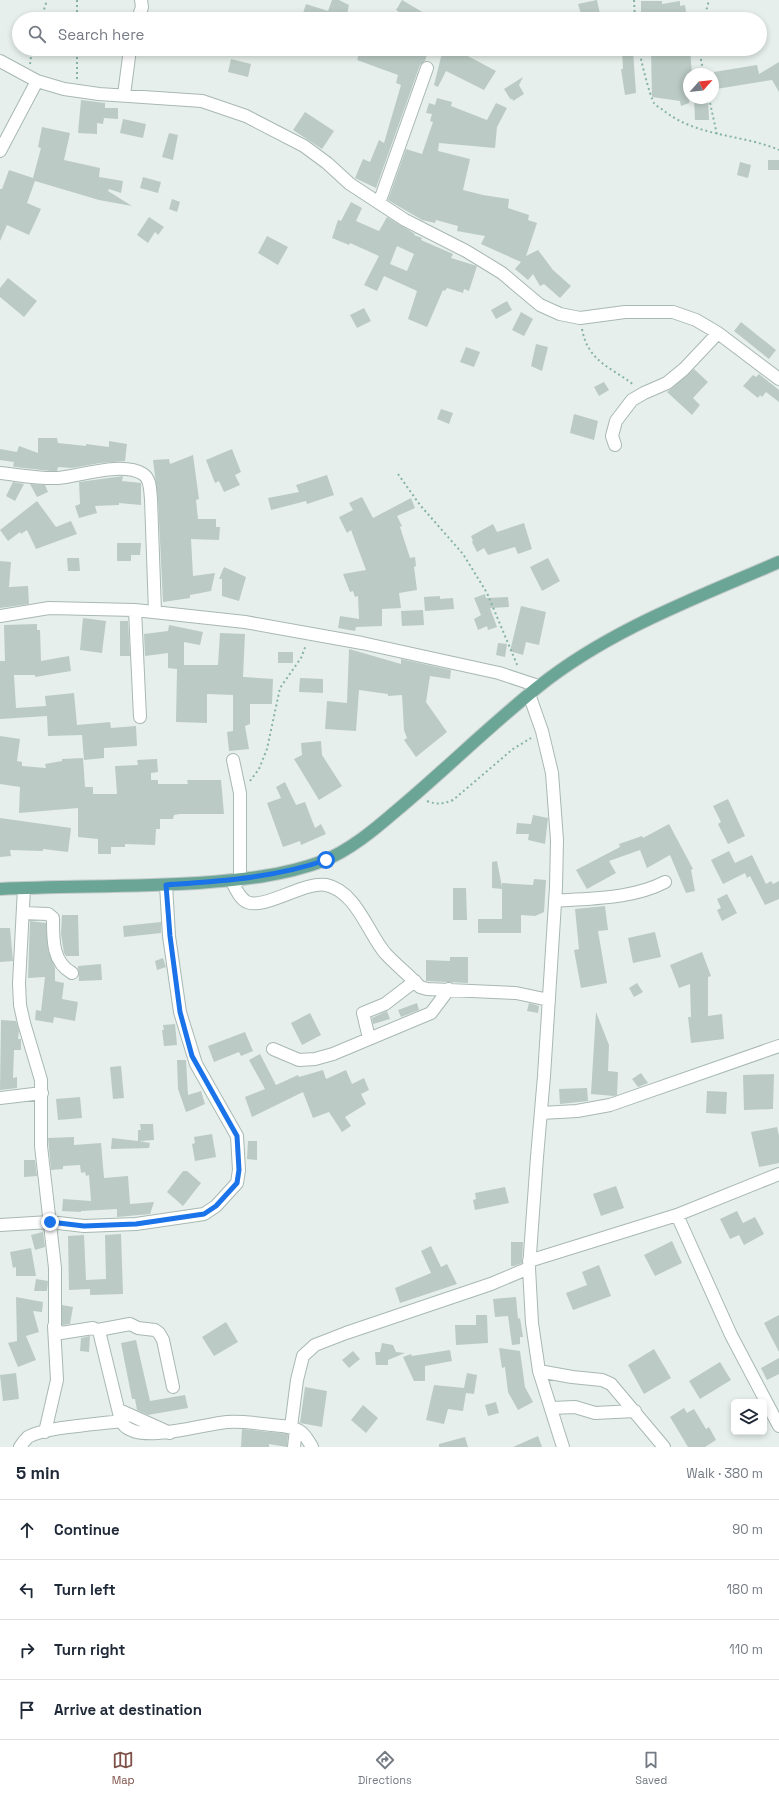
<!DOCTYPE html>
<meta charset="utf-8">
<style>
:root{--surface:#fff;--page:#f6f6f7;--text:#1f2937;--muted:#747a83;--line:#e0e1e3;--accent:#7f5249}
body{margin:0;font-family:"Space Grotesk",sans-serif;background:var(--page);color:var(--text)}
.controls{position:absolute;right:12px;bottom:12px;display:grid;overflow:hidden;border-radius:6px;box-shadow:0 2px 6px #0003}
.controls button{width:36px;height:36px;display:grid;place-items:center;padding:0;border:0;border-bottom:1px solid var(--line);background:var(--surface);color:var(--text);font:20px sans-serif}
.compass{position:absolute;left:683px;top:68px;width:36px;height:36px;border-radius:50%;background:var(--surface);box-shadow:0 2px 6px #0003;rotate:63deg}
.stop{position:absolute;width:12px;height:12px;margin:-9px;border:3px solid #1a73e8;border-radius:50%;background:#fff}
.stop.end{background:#1a73e8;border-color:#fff;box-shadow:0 1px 4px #0008}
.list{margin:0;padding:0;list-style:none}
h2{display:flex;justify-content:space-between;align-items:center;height:52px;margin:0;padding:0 16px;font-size:17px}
h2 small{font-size:13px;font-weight:400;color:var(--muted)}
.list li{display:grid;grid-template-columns:26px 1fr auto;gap:12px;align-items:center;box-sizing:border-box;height:60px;padding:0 16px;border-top:1px solid var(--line)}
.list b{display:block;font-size:15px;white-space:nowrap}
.list em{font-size:13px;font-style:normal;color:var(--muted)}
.icon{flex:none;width:22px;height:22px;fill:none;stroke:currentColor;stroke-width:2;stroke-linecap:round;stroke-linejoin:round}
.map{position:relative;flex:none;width:779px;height:1447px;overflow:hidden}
.search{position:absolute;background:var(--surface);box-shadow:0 2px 6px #0003;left:12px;right:12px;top:12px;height:44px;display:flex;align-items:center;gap:10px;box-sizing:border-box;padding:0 14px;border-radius:22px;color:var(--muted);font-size:15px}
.sheet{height:292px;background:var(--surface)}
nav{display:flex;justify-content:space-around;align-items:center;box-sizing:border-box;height:56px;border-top:1px solid var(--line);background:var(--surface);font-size:11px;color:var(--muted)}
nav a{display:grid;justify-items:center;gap:2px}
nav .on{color:var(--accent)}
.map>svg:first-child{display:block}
.building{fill:#bbcac4;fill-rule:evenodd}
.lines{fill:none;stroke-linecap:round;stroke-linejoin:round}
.minor-casing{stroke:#a8b8b2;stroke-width:14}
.major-casing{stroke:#c2cac8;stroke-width:14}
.path{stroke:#86b3a5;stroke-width:2;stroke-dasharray:2 3;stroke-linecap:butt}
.minor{stroke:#fff;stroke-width:12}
.major{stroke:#6aa596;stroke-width:12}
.route{stroke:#1a73e8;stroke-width:5}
</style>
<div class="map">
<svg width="779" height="1447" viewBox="0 0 779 1447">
<rect width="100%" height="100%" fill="#e6efeb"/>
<path class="building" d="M332,0H339L349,5L346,19H301L306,4L328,11Z
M402,0L424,13L421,19H410L396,10Z
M597,0L601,19H586L585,13L581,14L578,4Z
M641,1H662V4L680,1V6L685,5L687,19H641Z
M361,49H429L425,61L420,65L376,188L355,178L363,159L370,162L379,140L384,143L401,85L396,83L398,75L357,60Z
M443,49H451L464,54L496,71L484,90L446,71L438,87L434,85Z
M651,49H690L692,74H689V103L681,106L680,101L652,97Z
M622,51H633L636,93L625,95L621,69H623Z
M231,59L251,64L248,77L228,72Z
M779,62V92L772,80L716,89L714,72L757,65L759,74Z
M523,77L519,85L524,94L513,101L512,98L511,100L504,89Z
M437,98L452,102L451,106L487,120L496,103L507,108L497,127L495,148L439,143L438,151L470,159L463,190L483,195L509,199L508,208L529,215L528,220L537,223L526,256L538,250L553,270L571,286L560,298L544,284L540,286L533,274L528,280L515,269L521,262L481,244L485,236L457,231L458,226L436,220L435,223L422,220L388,200L406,149L422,154L433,122L430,121L432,114L426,113L429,103L435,105Z
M694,98H708L709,120H695Z
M81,100L105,103V108H118V119L104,118L103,124L97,123V134L78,133Z
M305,112L334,131L322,149L293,130Z
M123,119L146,124L143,138L120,133Z
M42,127L70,133L64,160L100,168L99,177L123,181L121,193L109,189L108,191L132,206L99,200L35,181L27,203L41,209L29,235L7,225L0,241V189H2L9,170L33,178L41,148L38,147Z
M169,133L178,135L173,160L162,157Z
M768,160H779V170H768Z
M740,162L751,165L748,178L737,175Z
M143,177L161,182L158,193L140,188Z
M172,199L180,202L177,212L169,209Z
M351,202L362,208L356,221L379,231L387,217L415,234L414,235L422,238L421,240L453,254L451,258L477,266L469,291L464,289L463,293L447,288L445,291L443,290L427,327L408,319L417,291L384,276L377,291L364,285L379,256L350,243L349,245L332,238L338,220L341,221ZM397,246L414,254L407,271L390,264Z
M149,217L164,227L158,235L155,232L148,243L137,235Z
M267,236L288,247L278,265L258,253Z
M8,278L37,301L24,317L0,297V288Z
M507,301L512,310L496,319L491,310Z
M364,308L371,321L357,328L350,315Z
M521,312L533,319L524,336L512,330Z
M741,322L776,350L769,359L734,331Z
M536,344L548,347L542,371L531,366Z
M466,347L480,352L474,367L460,362Z
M694,369L708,382L693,398L700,405L692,415L667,392Z
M759,374L779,390V402L766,392L762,397L760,395L758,398L743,386L753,375L756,377Z
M604,382L609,390L599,396L594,387Z
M441,409L453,413L449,424L437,419Z
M574,414L598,421L594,440L570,433Z
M38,438H57L58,443L86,446V444L109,447V441L127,444L125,461L100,463L72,468L58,467L57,471H51L15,467L13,466L14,462L0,460V449L17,452L19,446L38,453Z
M232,449L241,472L235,475L240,485L224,492L219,481L215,483L206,460Z
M193,455L199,499L196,500L198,519H216V527H220L219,540L191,539L193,576L215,573L211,591L190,595V598L163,602L158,499L153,460L169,459L170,464Z
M327,475L334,495L307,504L306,501L271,510L268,498L299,492L296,485Z
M123,476L122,481L141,483V505L119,503V505L95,506L97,513L79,518L75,506L80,504L79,482Z
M13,482L24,484L15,501L6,496Z
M30,484L45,485L48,492L37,497Z
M362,497L373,518L411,498L415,508L397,516L402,526L400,527L410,558L415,557L416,566L414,567L417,590L399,593L401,608L382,609V626L356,627L355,631L338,628L340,616L359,619L358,596L355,597L353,591L350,592L343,574L366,570L351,530L347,533L339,517L353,510L349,503Z
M37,501L56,527L71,521L77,534L36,549L27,530L21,534L20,532L8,541L0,530Z
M524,523L532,549L518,554L515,547L488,555L484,548L477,552L472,542L473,541L471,536L493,524L497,532Z
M117,543H141L140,555H131V561H117Z
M67,558H79L80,571H68Z
M548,558L560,581L542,591L530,567Z
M0,561L11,562L9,587L28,586L29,604L0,608Z
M224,567L246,577L239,601L222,596V579H219Z
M485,594L486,598L508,597L509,607L490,608L497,627L488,630L487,626L478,630L474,619L481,615L474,598Z
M440,596V599L453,598L454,609L425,611L424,597Z
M521,606L546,612L539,645L526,642L523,655L510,651Z
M423,610L424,625L402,626L401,611Z
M83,618L106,621L102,653L80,650Z
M120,621H128L130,656H120Z
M37,624V630H40L41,661L69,656L71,671L35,677V675H14L16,708L46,706L45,696L74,693L77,725L110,722L111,728L136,726L137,746L104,748V758L84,760L82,735L48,736L47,716L0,719V661H5L4,625Z
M169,625L203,632L200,645L184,642V665H218L220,633L245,634L243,677L273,679L272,704H250V724L245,726L249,749L229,751L227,732L233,731V695L207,694V723L176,722L177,669L168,668V653L145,656L144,634L168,631Z
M498,643L507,644L505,657L496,655Z
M349,649L401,664V659L451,670L450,679L430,676L426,702L447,732L416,757L404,740L407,738L404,730L402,695L388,696V694L359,690L356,731L325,729L327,701L347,703Z
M278,652H293V663H278Z
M300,678L323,679V693L299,692Z
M0,736L20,739L17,761L22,762V766L46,768L45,764L62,761V759L83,758L85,787H93V794H117L115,766L138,765L137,760L157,759L158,772L151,773V780H158V784H188L187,780H221L224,814H180L174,815L173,819H160V829H156L155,845L125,844V847H111V854H98V839L78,837V808L19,813L20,787L0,784Z
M321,741L322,755L342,786L319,800L294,759L302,755L301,743Z
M285,782L296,805L305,802L315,828L321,824L326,834L301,845L300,841L283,847L267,803L281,798L276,787Z
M728,799L745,836L728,844L718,824L721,822L713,806Z
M533,815L548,818L545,844L528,840L529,834H516L517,823L531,824Z
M0,818L71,828L68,852L43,849V851L10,850L11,856L0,857Z
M669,824L693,869L691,870L695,891L686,893L670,855L647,868L640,850L609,861L616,873L587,889L576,870L620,847L619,844L642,836L643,838Z
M729,851L735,863L752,855L766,884L771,881L773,884L779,881V899L765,905L750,876L747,878L745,873L723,884L711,860Z
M497,861L502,887V883L533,885L534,879L546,880L544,912L535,916L521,915V933H478V919H502V889L492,888V862Z
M453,888H466L467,920H453Z
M727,894L737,913L722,921L717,910L721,908L717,899Z
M605,906L608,930L598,931L607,983L581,988L574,950L579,949L575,909Z
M62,915H78L79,956H66L64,953L61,934Z
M30,921L46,923L48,950L55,968V981L64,983L62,999L78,1002L75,1021L54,1017L53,1023L35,1020L36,1010L41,1011L45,977L28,978Z
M161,922V933L124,937L123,926Z
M0,928H10L13,961L0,962Z
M655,932L661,957L633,963L628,938Z
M702,952L711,976L708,977V1016L722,1014L724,1039L691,1043L688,1017H691L690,984L679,988L670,965Z
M450,957H468V983L426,981V960L450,961Z
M163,958L166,967L157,970L155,961Z
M101,964L102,980L79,981L78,966Z
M637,983L643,992L634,997L629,988Z
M417,1003L419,1010L401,1017L398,1010Z
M529,1003L539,1006L538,1013L527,1011Z
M387,1011L390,1019L373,1024L372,1018Z
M596,1012L609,1045L608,1071L618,1072L617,1095L614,1096L591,1094Z
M310,1013L321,1035L302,1045L291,1023Z
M1,1020L16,1021L19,1031L18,1039H21V1050H14L13,1078L17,1077V1088L0,1090Z
M175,1024L177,1045L164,1046L162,1030H164L163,1025Z
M245,1032L253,1051L241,1056L239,1052L214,1062L208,1046Z
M260,1054L276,1085L298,1075L299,1077L323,1070L326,1079L346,1070L352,1084L364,1078L369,1090L361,1094L366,1104L345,1117L351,1126L342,1132L329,1112L313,1118L303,1092L252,1117L245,1097L265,1089L249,1060Z
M177,1060H186L188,1095L201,1091L205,1104L189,1111L186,1112L178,1089Z
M121,1066L124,1098L113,1099L110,1067Z
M641,1073L648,1083L638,1087L632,1079Z
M774,1074L773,1109L744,1110L743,1075Z
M587,1088L588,1101L560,1104L559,1089Z
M707,1091L727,1092L726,1114L706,1113Z
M80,1097L82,1118L58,1120L56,1099Z
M140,1124H153L154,1140L139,1141L150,1143L149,1148L111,1149L112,1138L138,1141V1130H141Z
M777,1127L779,1136V1163L759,1167L751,1132Z
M212,1134L216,1157L195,1161L192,1144L195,1143L194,1137Z
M74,1137V1145L101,1143L104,1178L128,1176L130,1204L154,1202L150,1214L117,1217V1209L81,1211V1212L62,1211L63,1199L91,1201L89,1175L86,1176L85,1172L81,1173L80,1165L63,1166V1169L51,1170L48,1138Z
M248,1141H257V1160L247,1159Z
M24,1160H35L37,1176L24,1177Z
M183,1171H187L201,1183L183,1206L167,1192Z
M616,1186L624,1208L601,1216L593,1194Z
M505,1187L509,1203L475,1210L473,1200L476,1199L475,1193Z
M737,1211L743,1223L755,1217L764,1234L744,1245L739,1235L730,1239L720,1219Z
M43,1232L45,1247L35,1250L31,1235Z
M121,1234L123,1294L90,1295V1289L69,1290L68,1236L84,1235L86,1280L106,1279L105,1235Z
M672,1241L682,1263L655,1276L644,1255Z
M511,1242H523L522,1263L514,1266H511Z
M431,1246L441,1267L447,1264L457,1284L400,1303L395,1288L431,1273L421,1251Z
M31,1248L36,1276H16V1267L13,1268L10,1252Z
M599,1265L611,1296L573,1310L566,1293L587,1285L582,1272Z
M36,1279L48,1281L47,1291H34Z
M16,1297L43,1302L42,1312L33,1311L39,1332L26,1336L36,1360L18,1367L8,1343L17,1341Z
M516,1297L518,1319L520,1318L523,1337H520V1344L512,1345L508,1316L495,1317L493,1299Z
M62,1305L73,1307L70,1324L62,1325Z
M476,1315H487L488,1343L456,1345L455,1325H476Z
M779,1315V1352L764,1323Z
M226,1322L238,1342L214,1356L202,1337Z
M90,1336L89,1352L80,1351L81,1338Z
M136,1340L150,1401L185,1395L188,1408L148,1415L137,1410L135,1399H132L121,1343Z
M382,1343L393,1345L396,1352L405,1353L388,1360V1365H376L375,1352H380Z
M499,1348L520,1351L525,1387L533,1402L518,1410L508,1392L505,1367L502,1368Z
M654,1349L671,1378L644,1394L628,1365Z
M450,1350L452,1361L425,1366V1381H414L403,1357L411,1354L412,1356Z
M353,1351L360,1359L349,1368L342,1360Z
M779,1358V1374L767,1380L761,1368Z
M720,1362L731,1380L700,1399L689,1381Z
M16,1373L19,1399L3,1401L0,1375Z
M467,1373L477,1375L474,1394L466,1393L463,1411L448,1409L444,1424L426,1420L434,1385L464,1388Z
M305,1387L327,1391L322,1427L300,1423Z
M496,1402L499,1413L488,1416L485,1405Z
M363,1405L378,1418L366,1433L351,1420Z
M684,1408L687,1413L694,1409L706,1429L709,1427L716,1440L705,1447H688L670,1417Z
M242,1429L288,1434L287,1447L269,1444V1447H241Z
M538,1436L542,1447H513Z
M465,1437L468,1447H439V1444Z"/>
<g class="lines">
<defs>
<path id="minor" d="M138,19L142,7L141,0
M0,61L37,81L64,89L99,94L202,101L246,116L304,146L327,163L350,184L405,220L466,251L502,273L540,305L560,314L580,318L625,312H673L696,320L718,333L779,379
M124,95L130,49
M0,151L37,81
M379,203L427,68
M615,445L612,436L616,421L632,400L644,393L667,383L684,369L718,333
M0,473C19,475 39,479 58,478C81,476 122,461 143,474C151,479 150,491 151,499L155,612
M135,610L140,717
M0,616L49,608L135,610L245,622L362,643L499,673L538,686
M529,694L542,731L552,773L557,840L556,887L544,1076L537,1157L529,1268L532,1323L539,1371L563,1447
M233,760L240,793V880
M231,880C235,887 239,898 247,902C264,910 305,881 326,885C356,891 368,933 385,953C396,965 409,975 420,987L427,989L516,993L549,1000
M24,888L19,983L20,1005L24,1023L41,1080V1146L55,1268V1329L61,1333L93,1328L99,1331L121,1421C134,1447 202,1424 227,1422C242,1421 257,1423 272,1425C282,1426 293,1426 301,1432C306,1436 309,1442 312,1447
M555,901C592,898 632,899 665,882
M23,913L48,914L53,918C53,939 52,962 72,973
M369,1038L363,1013L385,1004L415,981
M273,1049L299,1060L315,1059L333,1054L431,1013L449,989
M0,1098L42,1093
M541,1113L577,1111L610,1105L779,1046
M677,1215L731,1335L779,1426
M0,1225L50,1222L84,1226L136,1224L204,1214L216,1206L237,1183L239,1170L237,1136L196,1064L180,1012L169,936L166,885
M529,1261L677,1215L779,1174
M98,1330L130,1324L138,1328L155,1330L159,1333L163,1340L173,1387
M539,1371L572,1377L602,1380L611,1384L664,1447
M551,1408L575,1407L595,1413L635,1411
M119,1410L170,1433
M291,1427L297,1380L303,1356L315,1345L346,1333L491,1284L529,1268
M45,1432L57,1380L54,1326
M20,1447C22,1444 25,1440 28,1437C46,1427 99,1424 121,1421
M294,1447L296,1429"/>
<path id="major" d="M0,889C66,886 132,887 198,883C240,880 283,876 323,861C350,850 374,830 396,811C444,771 489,726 538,687C609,630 696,598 779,562"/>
</defs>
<use href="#minor" class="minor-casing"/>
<use href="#major" class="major-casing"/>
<path class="path" d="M77,0V19
M634,0L635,19
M41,19L47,0
M704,19L709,0
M639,49C640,57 650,97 654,103C655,105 660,108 663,110C696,137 742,134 779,150
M702,49L701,60L704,74
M30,64L32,49
M77,79V49
M709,98L717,135
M582,329C588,362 611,367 634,385
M398,474L420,505L463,554L487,593L518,667
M250,781L259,769L267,749L280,688L301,658L306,645
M427,801C437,805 443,804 453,800L513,749L531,738"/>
<use href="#minor" class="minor"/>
<use href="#major" class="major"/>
</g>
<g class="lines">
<path class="route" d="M50,1222L84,1226L136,1224L204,1214L216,1206L237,1183L239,1170L237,1136L192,1056L180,1012L170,936L166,885C221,881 274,878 326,860"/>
</g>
</svg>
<div class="controls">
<button><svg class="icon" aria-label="layers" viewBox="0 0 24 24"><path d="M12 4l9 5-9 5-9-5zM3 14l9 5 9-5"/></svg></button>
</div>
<svg class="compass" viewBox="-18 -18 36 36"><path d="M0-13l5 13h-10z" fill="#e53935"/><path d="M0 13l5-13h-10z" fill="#747a83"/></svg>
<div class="stop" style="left:326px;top:860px"></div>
<div class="stop end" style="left:50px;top:1222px"></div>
<div class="search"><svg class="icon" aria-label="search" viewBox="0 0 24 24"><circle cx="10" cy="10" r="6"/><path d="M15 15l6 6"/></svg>Search here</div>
</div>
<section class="sheet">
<h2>5 min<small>Walk · 380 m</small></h2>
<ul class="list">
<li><svg class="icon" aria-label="ahead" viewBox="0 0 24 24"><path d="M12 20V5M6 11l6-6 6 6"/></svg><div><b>Continue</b></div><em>90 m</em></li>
<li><svg class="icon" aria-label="left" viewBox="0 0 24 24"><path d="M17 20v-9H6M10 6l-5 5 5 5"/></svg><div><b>Turn left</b></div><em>180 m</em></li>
<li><svg class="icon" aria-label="right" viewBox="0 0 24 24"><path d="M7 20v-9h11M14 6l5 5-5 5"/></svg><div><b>Turn right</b></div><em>110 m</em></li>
<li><svg class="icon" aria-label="arrive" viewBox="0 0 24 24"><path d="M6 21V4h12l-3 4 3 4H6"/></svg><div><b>Arrive at destination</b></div></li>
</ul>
</section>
<nav>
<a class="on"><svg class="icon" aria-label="map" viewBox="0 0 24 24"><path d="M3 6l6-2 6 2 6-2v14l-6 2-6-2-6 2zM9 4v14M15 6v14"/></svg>Map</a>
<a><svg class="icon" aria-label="directions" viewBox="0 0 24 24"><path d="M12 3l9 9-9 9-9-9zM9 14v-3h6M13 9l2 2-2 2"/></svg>Directions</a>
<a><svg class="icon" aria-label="saved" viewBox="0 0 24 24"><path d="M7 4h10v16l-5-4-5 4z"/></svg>Saved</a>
</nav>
